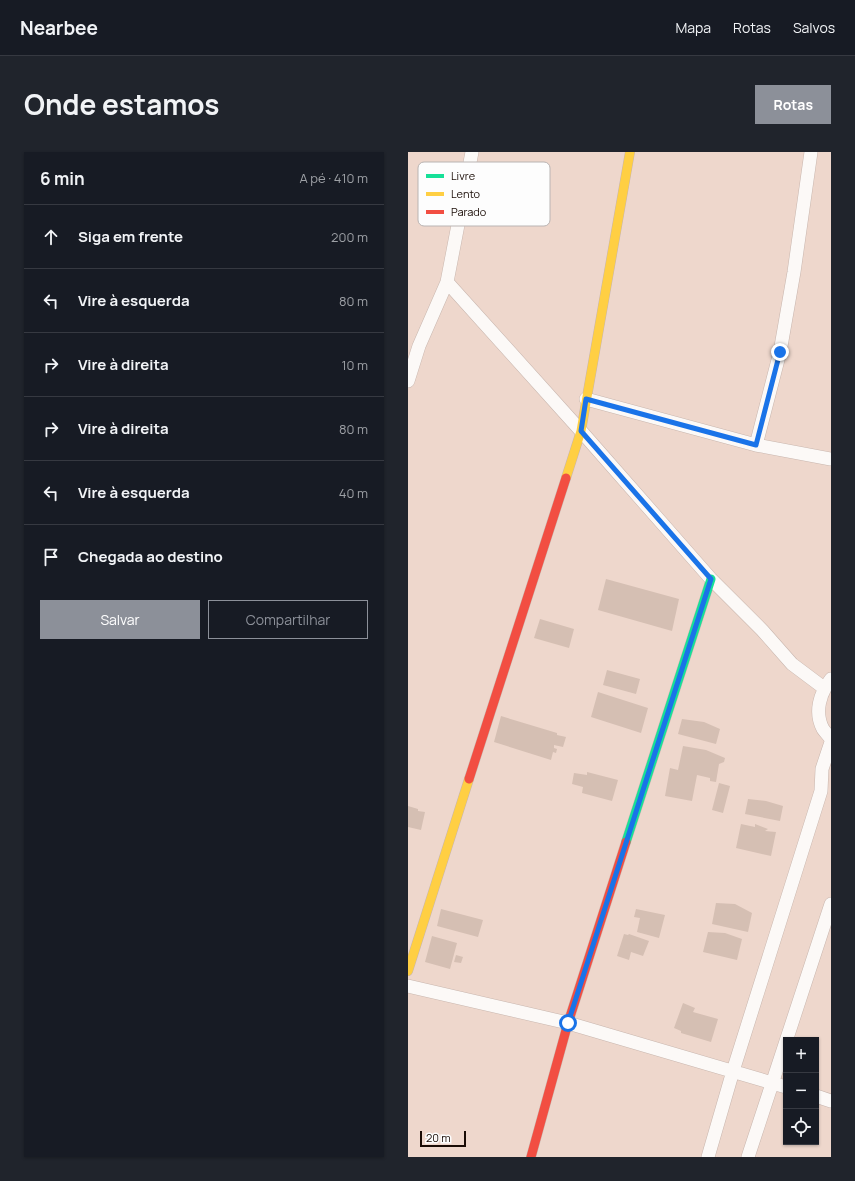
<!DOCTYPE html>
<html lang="pt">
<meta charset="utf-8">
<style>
:root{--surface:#171b24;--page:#20242c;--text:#f1f3f6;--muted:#9ea1a6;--line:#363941;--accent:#8c9099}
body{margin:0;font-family:Manrope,sans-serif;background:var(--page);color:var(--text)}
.controls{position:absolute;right:12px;bottom:12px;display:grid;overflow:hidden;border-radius:0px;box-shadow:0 1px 3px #0004}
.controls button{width:36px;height:36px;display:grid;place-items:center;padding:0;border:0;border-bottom:1px solid var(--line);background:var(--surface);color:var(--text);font:20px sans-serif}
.scale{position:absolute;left:12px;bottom:10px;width:46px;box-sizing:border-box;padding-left:4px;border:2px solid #190b05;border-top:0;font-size:11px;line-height:14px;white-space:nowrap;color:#190b05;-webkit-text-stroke:3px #fdfdfd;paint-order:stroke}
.stop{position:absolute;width:12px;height:12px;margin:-9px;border:3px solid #1a73e8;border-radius:50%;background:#fff}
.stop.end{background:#1a73e8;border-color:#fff;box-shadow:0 1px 4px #0008}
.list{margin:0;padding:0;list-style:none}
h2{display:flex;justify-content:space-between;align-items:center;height:52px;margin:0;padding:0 16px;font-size:17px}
h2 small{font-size:13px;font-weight:400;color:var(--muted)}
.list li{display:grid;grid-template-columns:26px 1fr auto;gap:12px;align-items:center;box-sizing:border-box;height:64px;padding:0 16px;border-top:1px solid var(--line)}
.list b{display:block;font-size:15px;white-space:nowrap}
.list em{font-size:13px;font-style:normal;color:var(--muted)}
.actions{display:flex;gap:8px;padding:12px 16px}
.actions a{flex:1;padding:9px 0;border:1px solid var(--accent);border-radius:0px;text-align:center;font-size:14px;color:var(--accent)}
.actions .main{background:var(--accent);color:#fff}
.icon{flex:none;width:22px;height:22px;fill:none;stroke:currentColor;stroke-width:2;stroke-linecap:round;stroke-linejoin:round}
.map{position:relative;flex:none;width:423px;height:1005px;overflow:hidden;border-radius:0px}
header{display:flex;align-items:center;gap:24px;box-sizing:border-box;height:56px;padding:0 20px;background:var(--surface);border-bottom:1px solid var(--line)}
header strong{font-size:19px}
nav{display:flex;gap:22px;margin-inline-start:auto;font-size:14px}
.intro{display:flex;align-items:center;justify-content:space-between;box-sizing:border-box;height:96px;padding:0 24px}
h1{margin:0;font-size:28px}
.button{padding:10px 18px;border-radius:0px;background:var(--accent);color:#fff;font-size:14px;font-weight:700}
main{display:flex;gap:24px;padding:0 24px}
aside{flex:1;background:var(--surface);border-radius:0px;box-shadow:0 1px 3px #0004}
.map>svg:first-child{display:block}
.building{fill:#d5bfb3}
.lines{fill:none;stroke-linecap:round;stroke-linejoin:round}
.street-casing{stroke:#c8b6ae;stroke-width:14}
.fast-casing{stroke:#c8b6ae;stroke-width:10}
.slow-casing{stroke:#c8b6ae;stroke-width:10}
.jam-casing{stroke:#c8b6ae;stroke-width:10}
.street{stroke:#fcf9f7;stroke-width:13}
.fast{stroke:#16e098;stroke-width:9}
.slow{stroke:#ffcf43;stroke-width:9}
.jam{stroke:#f24e42;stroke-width:9}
.route{stroke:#1a73e8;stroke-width:5}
.key{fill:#fdfdfd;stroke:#b9b4b3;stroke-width:1}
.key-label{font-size:11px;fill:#190b05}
</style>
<header>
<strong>Nearbee</strong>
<nav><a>Mapa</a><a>Rotas</a><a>Salvos</a></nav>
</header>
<div class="intro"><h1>Onde estamos</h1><a class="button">Rotas</a></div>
<main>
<aside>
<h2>6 min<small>A pé · 410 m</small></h2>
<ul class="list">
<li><svg class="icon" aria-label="ahead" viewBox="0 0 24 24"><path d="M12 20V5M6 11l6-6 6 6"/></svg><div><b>Siga em frente</b></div><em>200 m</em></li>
<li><svg class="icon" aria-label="left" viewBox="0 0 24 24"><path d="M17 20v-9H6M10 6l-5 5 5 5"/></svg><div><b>Vire à esquerda</b></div><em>80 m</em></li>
<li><svg class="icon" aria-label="right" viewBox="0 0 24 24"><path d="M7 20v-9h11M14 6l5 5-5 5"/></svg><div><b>Vire à direita</b></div><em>10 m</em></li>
<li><svg class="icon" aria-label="right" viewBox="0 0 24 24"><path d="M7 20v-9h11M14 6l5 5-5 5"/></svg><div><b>Vire à direita</b></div><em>80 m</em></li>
<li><svg class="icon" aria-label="left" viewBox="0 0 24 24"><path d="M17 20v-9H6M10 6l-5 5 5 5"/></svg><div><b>Vire à esquerda</b></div><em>40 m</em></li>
<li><svg class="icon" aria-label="arrive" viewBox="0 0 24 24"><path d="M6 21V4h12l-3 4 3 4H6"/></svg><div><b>Chegada ao destino</b></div></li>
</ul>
<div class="actions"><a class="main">Salvar</a><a>Compartilhar</a></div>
</aside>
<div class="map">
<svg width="423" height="1005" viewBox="0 0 423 1005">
<rect width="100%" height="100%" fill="#eed7cc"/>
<path class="building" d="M198,427L271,447L264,479L190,458Z
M132,467L166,477L161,496L126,486Z
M199,518L232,527L228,542L195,533Z
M190,540L240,556L233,581L183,565Z
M93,564L149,581V583L158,585L155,595L146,593V596L149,597L148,601L145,600L143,608L86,590Z
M274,567L296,570L312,577L308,592L270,582Z
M275,594L298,598L317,606L316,610L311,612L308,630L302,629V626L289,623L284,649L257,644L262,616L270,618Z
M179,620L210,628L204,649L174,641L175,635L164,632L166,621L179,623Z
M311,631L322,634L315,661L304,658Z
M340,647L358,649L375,654L372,669L337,662Z
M0,654L10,657V659L17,660L13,678L0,675Z
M333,672L347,675V672L360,677L357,679L368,680L363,704L328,696Z
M308,751L327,752L344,761L340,780L304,772Z
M33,757L75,768L70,785L29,774Z
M228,757L257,763L251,786L229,780L232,766L226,765Z
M300,780L317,781L334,787L329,808L295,800Z
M216,782L220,783L221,782L241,789L235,804L223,800L221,808L209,804Z
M24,784L49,791L42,817L17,810Z
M48,803L55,805L53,811L46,810Z
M275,851L287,856L285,860L310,867L303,890L273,881V879L266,876Z"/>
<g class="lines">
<defs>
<path id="street" d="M39,130L173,279L303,427L354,478L384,512L416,536
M0,229L11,194L39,130L64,0
M178,247L348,293L423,307
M348,293L372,200L386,120L403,0
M423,527C412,541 406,560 415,577C417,580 421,584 423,587
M0,834L160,871L378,935
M408,944L423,949
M300,1005L325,919L413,639L414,617L423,590
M340,1005L423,752"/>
<path id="fast" d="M218,690L303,427"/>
<path id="slow" d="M158,326L173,279L222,0
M0,819L61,627"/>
<path id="jam" d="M61,627L158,326
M123,1005L160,871L218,690"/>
</defs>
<use href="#street" class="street-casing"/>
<use href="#fast" class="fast-casing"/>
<use href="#slow" class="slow-casing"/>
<use href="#jam" class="jam-casing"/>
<use href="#street" class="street"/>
<use href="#fast" class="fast"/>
<use href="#slow" class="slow"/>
<use href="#jam" class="jam"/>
</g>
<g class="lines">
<path class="route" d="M160,871L303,427L173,279L178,247L348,293L372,200"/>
</g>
<rect x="10" y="10" width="132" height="64" rx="6" class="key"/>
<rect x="18" y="22" width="18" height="4" fill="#16e098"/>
<rect x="18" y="40" width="18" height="4" fill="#ffcf43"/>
<rect x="18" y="58" width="18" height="4" fill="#f24e42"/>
<g class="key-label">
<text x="43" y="28">Livre</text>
<text x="43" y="46">Lento</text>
<text x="43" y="64">Parado</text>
</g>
</svg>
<div class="controls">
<button>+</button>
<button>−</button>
<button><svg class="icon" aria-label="locate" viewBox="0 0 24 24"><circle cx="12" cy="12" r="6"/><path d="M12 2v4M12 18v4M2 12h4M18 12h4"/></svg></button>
</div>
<div class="scale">20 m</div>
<div class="stop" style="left:160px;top:871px"></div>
<div class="stop end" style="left:372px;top:200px"></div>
</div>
</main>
